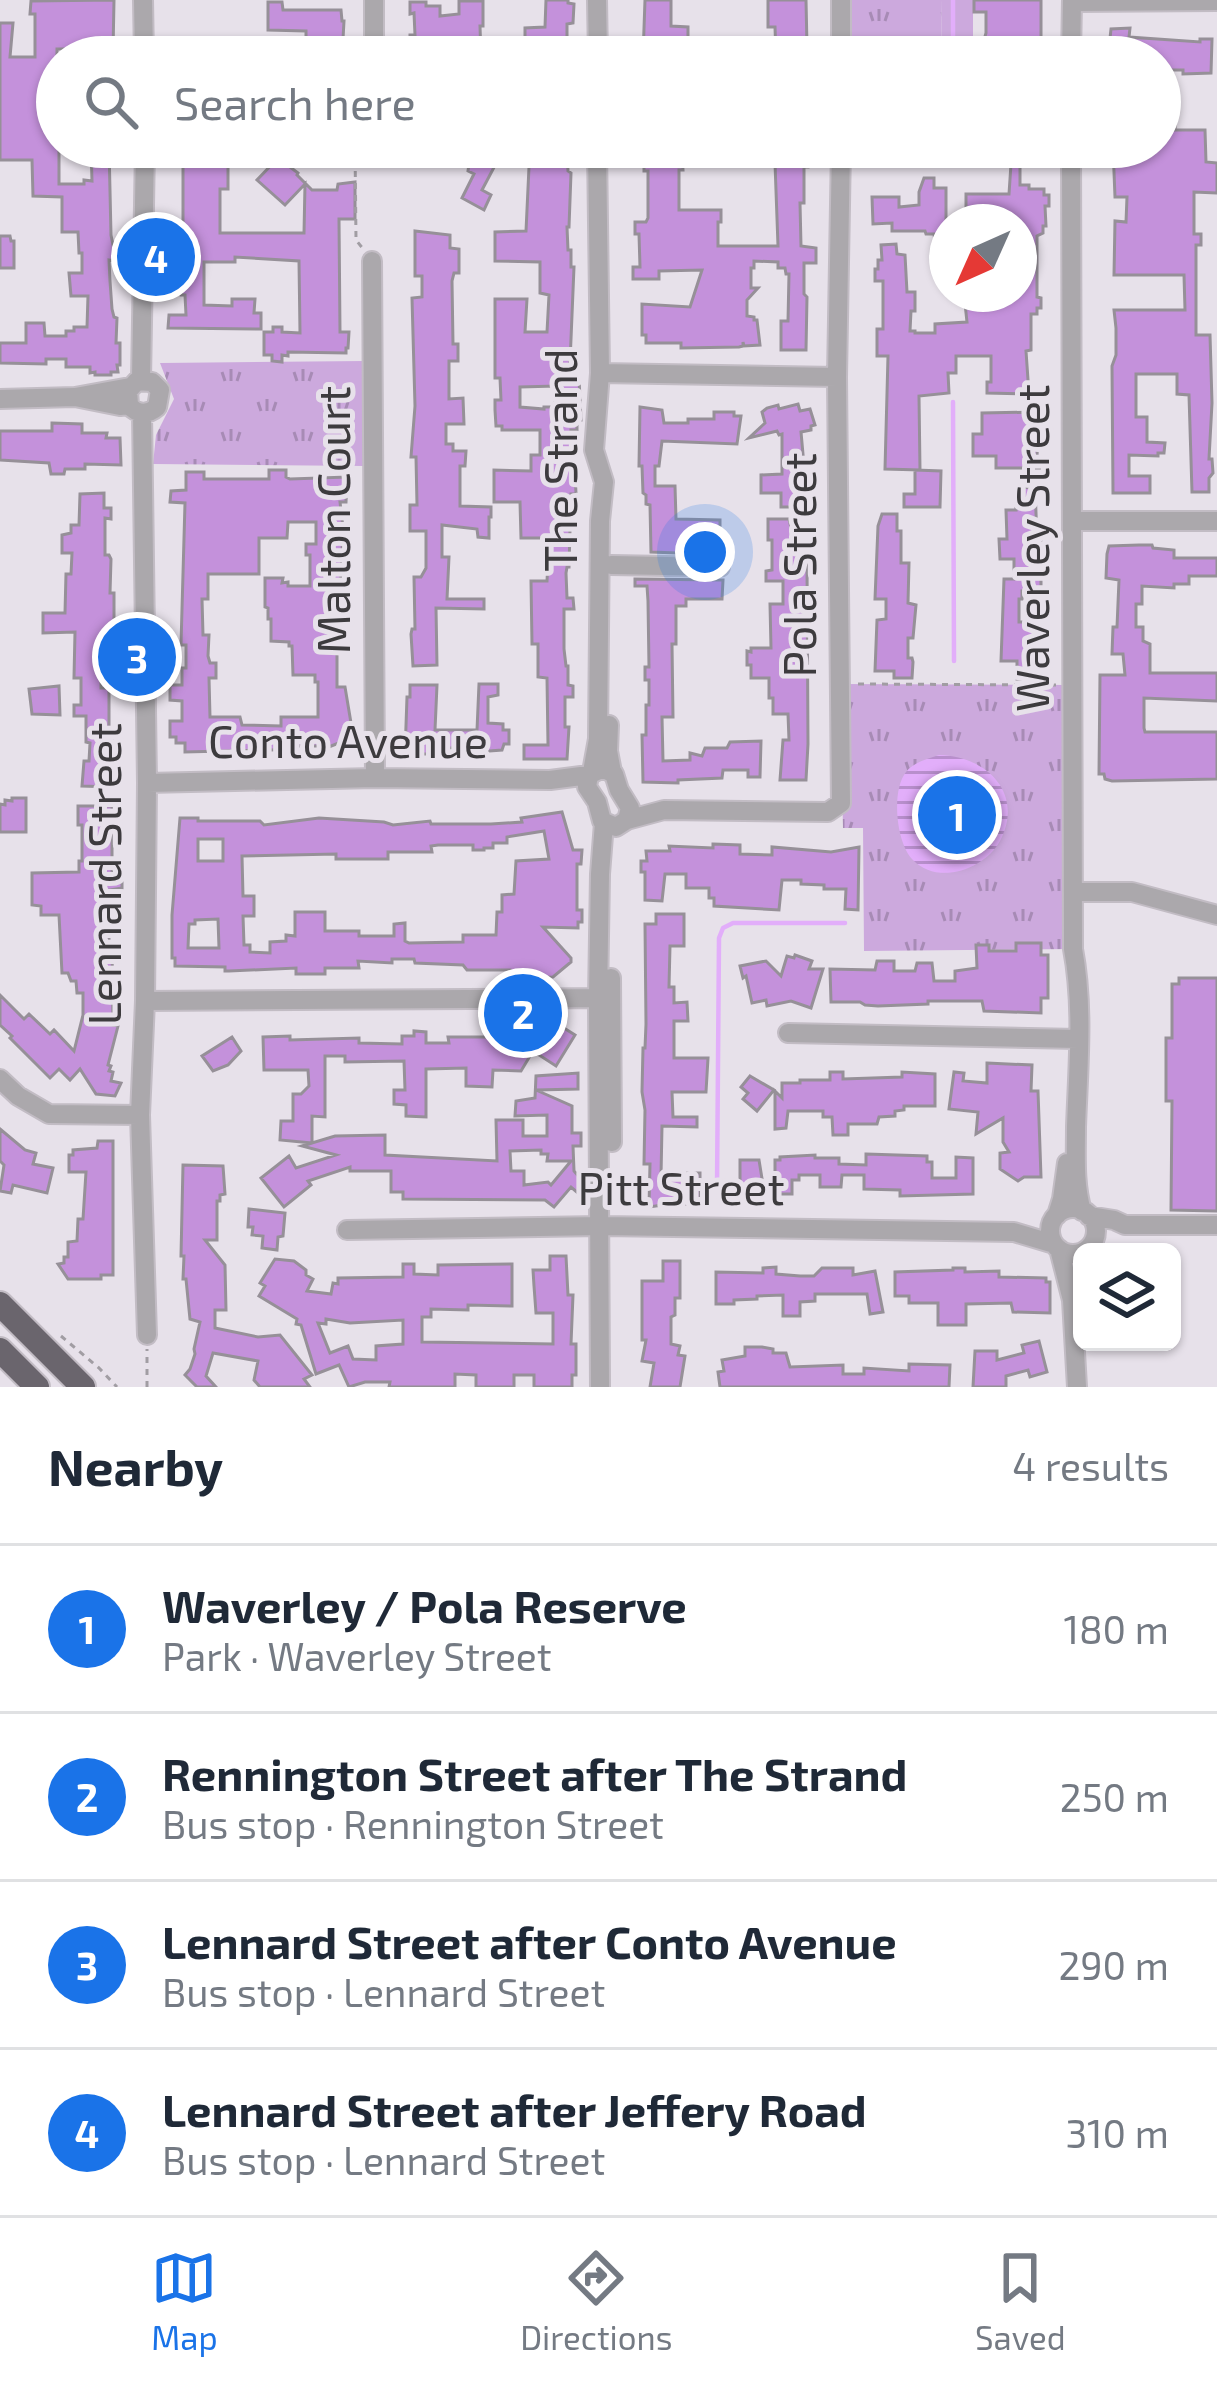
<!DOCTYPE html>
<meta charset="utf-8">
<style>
:root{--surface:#fff;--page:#f2f2f3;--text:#1f2937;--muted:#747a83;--line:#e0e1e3;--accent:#1a73e8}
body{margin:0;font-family:"Exo 2",sans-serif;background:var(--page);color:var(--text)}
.controls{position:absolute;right:36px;bottom:36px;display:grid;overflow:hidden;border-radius:18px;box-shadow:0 3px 9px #0004}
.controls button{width:108px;height:108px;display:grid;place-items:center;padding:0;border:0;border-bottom:3px solid var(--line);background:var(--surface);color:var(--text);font:60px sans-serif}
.compass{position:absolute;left:929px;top:204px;width:108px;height:108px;border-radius:50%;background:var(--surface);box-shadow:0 3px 9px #0004;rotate:225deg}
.you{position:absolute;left:705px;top:552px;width:42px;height:42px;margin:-30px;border:9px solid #fff;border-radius:50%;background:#1a73e8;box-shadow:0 0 0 18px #1a73e833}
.badge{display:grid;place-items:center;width:78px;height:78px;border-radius:50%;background:var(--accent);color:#fff;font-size:39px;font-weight:700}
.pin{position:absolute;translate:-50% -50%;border:6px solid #fff;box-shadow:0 3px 12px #0006}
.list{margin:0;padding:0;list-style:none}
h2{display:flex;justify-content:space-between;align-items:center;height:156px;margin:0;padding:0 48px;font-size:51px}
h2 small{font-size:39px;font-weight:400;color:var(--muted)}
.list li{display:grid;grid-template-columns:78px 1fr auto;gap:36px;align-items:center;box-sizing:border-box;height:168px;padding:0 48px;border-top:3px solid var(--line)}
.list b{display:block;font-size:45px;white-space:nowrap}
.list p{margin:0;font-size:39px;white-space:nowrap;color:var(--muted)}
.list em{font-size:39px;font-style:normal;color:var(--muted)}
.icon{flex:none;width:66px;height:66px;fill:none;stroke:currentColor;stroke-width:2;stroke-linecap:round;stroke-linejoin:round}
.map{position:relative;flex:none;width:1217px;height:1387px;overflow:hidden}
.search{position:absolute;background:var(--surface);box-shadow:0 3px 9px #0004;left:36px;right:36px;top:36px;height:132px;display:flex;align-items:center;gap:30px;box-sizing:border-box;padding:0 42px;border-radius:66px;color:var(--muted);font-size:45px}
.sheet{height:828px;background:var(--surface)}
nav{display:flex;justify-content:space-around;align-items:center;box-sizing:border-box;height:168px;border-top:3px solid var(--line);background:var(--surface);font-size:33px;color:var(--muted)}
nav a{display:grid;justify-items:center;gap:6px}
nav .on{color:var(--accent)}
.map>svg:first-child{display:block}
.grass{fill:#cca9dd}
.park{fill:url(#park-tufts)}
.water{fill:url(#water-rules);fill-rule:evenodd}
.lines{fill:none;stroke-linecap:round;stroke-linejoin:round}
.stream{stroke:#e2aefa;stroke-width:4.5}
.building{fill:#c491db;stroke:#969098;stroke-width:3;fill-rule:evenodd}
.minor-casing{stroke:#c2bcc4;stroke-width:22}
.highway-casing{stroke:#c2bcc4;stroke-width:28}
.path{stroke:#a19da3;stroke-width:3;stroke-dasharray:6 6;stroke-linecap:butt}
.minor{stroke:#aba8ac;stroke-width:18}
.highway{stroke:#6a656d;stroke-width:24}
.labels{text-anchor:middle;stroke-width:10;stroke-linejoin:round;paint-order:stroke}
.street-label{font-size:45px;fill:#3d3b3e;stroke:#e7e1ea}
</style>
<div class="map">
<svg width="1217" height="1387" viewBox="0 0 1217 1387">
<defs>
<pattern id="park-tufts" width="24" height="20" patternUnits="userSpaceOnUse" patternTransform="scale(3)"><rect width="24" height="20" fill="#cca9dd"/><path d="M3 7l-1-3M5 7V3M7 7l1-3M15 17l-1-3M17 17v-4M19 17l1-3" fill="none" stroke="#a78bb5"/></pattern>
<pattern id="water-rules" width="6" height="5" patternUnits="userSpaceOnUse" patternTransform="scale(3)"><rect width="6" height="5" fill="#e2aefa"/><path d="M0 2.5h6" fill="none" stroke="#b88fcc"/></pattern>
</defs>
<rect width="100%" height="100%" fill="#e7e1ea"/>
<path class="grass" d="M941,0H973V57H942Z"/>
<path class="park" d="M841,0H941L942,57H841Z
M365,361L364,466L153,464L156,435L174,399L160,363Z
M840,684L1072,685L1073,949L864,951L863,828H843Z"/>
<path class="water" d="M939,755C986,756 1025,793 1000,841C985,869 938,886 913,860C896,843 891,791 906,772C914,762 927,759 939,755ZM952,806L963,812L965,819L962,841L955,845L948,844L941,835L946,809Z"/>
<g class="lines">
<path class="stream" d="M953,0V56
M953,402L954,661
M717,1188L719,938L723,928L733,923H845"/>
</g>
<path class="building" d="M114,0L113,52H99V49H57V147H59V184H84V180L92,181L91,147H109L111,235L113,245H117L116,261L109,260L110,281L112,309L114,317L117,318L116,343H120V365H117L118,372H111V375H95V372L90,373V367H66V359H46V364L0,363V343H26V323H44L45,336H66V331H74V327H87L88,296H71L69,273H82V253H79L78,232H62V197L33,196L32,160H0V23H13L10,57H35V14H30L31,1Z
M546,0H568V3L574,4L573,23L567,24V54H546L547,42L525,43V28L545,27Z
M645,0H671V26L688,27V45L676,47V57H643Z
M768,0H806L807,47H796V57H776L775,27H768Z
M974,0H1041V53L1002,51V57H978V40H984L986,33V12H974Z
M459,1H483V26H480L481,57H461V50L437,51L427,53V57H410V35H415L414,13L410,14V2H426V6H440V16L459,14Z
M268,2H282L283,10H341L342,21H344L342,57H306V31L268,30Z
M1130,28L1129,37L1200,42V39H1212L1211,73L1183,74V70H1160V57H1108L1111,29Z
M1160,98H1174L1176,101L1175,130H1205L1206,162L1217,163V193L1194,192V234H1201V245H1196V335H1210L1212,403L1209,459H1212L1213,473L1209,478V492H1192L1189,395L1177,394V374H1136V417H1147V442L1165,443L1164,453H1158V456L1129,455V476H1150V493H1113L1112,366L1116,355V328L1114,310H1185L1184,275H1114L1115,221L1126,222L1127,197H1115L1113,147H1160Z
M480,147L500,156L482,190L491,195L484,210L462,198L474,174L468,171L469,164Z
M526,147L567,149L568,171L571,173L569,227H567L568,250H571V267H574L570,363H575L576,374L579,378L581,420H577V430H571L572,471H575L576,494H571L569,567H567L566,573L567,598H573L574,609H564V649L566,666H568V685L573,686V697H565V727H569L567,759H524V745H548L547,678L538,677V644H532L531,581H547L548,560H543V538H521L520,502H494V470L531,471V455H540V430H502V426H496L495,410V400H501L500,378H495V299H527L525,332H547L549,295L540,293V262L495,261V232L526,231L529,167ZM556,386L554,407H544V409L520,407V387Z
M650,147L682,148L683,170H679V210H721V222H718V246H778L775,163L766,164L767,158H763V147H801V152H808V167H804V203H800L801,246L816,248V263H804V294L807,297L806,350H781V321H788L789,274H786L785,268H778V262L754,261V268H751V288H758L747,300V316L754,317V320H757L760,345L744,346L743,342V346L739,347L681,348V343H646V335H642V304L690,307L702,270L659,271V279H633V267H640L639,234H635V222H646L648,218V171H644V160H650Z
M183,153H228V189H220V233H304L305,184L285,205L257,180L278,158L298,173L297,175L312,190H337L338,184L355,182V219H339L340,332H349L348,348H346V353L288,352V356L282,355V362L272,361V355H264V332H273V327H282V332L300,333L299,261L235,257V262H204V305L232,306V299H255L254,313H261V329L168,328L169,315H186L185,295H181V262H179V256H170V245H183Z
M1020,163V185H1029V189H1044V195H1049V206H1045L1046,226H1043V233L1037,236V297L1041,298V308H1037V314H1031V350L1026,351L1029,394L987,393V382H991V356H956V373H948L949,393L919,396L920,470L885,469L888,356H877V329H883V281H875V269H878V260H882L881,245L896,244L897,254L905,255L907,292H915V311H911L910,331H915V333H935V324L967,322L964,294H1019V222H966V194H1009L1011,164Z
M924,178H934V188H946V249H936L934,234H926L925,231H892V223L873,224L872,197H899V207L919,205V192Z
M415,231L450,235V248L459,249V273H454L452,281L453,344H458V361H449V399L463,398L464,424H446V444H453V451H466L465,466H460V506L491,507V517H489V538L478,537L477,529L442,525V557H449L447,599H484V609L436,608L437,665L413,666L411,634L412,629H415L414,577H421L426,568V531H410V505H417L416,457H411L415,406L412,298L422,297V276H415Z
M0,236H10L11,241H14V268H0Z
M798,404L800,411L810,409L815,425L811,426V430L801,432L806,488H801V507H781V493H761V475L782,474V434L779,435L777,431L749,438L765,423L762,412L767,408L778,405L779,409Z
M640,407L662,410L664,423H688V419H714V412H734V416H741L737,444L662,441L659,466H655V486H675L676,519L720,520V541L730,540V555L651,552L650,505L646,504V495L643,493L642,466H639Z
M1038,412L1037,459H1041V468H996V456H973V434H982V413Z
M52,423L82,424V433H107L106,438H120L121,465L85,464V469H65L64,474H51L49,463L0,460V431H52Z
M269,470H286V477L290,479L347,477L346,502H340L343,528L340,597H351V608L342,611V644H337V687H345L351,723L347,725L349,732L346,740L324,749V746H295V749L271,750L185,752V743H176V737H170V721H182V701L170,700V685H182V668H186V645H181L185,503L170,502L171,491L186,490V472H204V479H269ZM288,522H316V544H306V555H310V586H288V582L282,583L283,578H265V607L268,608V619H271V641L289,642V646H292L293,675H315V682H318V717H281V726L242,725L240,717H210L209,678H216V663H210L208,656L209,635H203L202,599H208V574H259V538H287Z
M915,470L941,471L940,507H904V494H915Z
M1035,487L1037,539H1041V591H1022V599H1019V622H1040L1041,639L1036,679H1017V661H1001L1004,579H1014V559H1000L999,539H1007L1006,510H1016L1015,488Z
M104,493V508H111V519L105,518V555H109L111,559L110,593H114V639L107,649L106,668H101V688H109V734H112V746H109V752H106V774H112V787L82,786L84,761H89L90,743L86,742V716H74V705H81V678H74L75,632L43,633V613H65L66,574H71L72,553H62V535L71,533V525H79L80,494Z
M882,514H897V531H901V563H909L908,603L916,605L913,638H908V658H912L913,662L912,678H894V671H875L877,620L886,619V599H875L878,526Z
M768,519H789L799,563H807L808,744L806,780H780L783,740H789L788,714H773V698H769V678H751V665H747V651L751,652V648H771L770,604H783V581H766V571L772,570V540H768Z
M1139,545H1152L1153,548L1174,550V558H1217V576H1189V584H1174V588L1142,586V604H1136V627H1143V641L1150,644V673H1217V701L1144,698V728L1145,732H1217V779L1112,781L1105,779L1104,774H1099L1100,675H1125L1123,654H1112L1113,627H1117L1119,580L1106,578L1107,554L1109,546Z
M635,579L723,580L722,599H686V606H676V644H672L673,717H662L663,761L690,760V753L702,756L705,748H727L730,742L761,741L760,777H748V770H723L722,778L678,780V783L643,782L642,735H646V705H649V680H645V667H649L648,601L647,586H635Z
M479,684H498V695L488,697V723L503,724V730H509V744H504L502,750L489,751H477V748H429V754H405L407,697H410V685H437L435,730H477Z
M59,686L60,715L32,714L29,689Z
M12,798H26V832H0V804L5,805V800L12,801Z
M78,806H112V872H122V888L104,891V928H109V947H112L113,1025L118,1026L108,1065L111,1066L109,1071L113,1072L111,1081L121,1083L115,1096L96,1094L80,1069L70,1080L59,1069L50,1078L10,1038L12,1036L0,1025V995L24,1019L29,1014L50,1034L54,1030L74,1051L83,1015V993H77L76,981H71L68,973H62L59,915H41V906L32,905V873L79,872V861H82V825H78Z
M562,812L573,850H582L581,864H577V910H582V922H578V928L543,927L571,958V962L553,977L510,978V970H467L463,965L415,963L414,959H392V963L358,961L359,968H325V974H296V968L229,971H225V967L175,966V958H172V915L180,818H198V821H260L264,825L319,818L384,822L393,825L430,821L431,824H491L522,822L521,818ZM544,831L549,859L516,861L514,894L502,895V912H497L496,935H463V942L409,943L405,941V923L394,924V936H359V931H325V912H295V936L286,935V941L270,942V953L250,952V945H244L243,916H254V896H243L242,856L336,854V859H388V852H432L431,846L438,845H473V850H484V848H493V843H507V837ZM198,839H223V861H198ZM218,919L219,948H188L189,924H195V920Z
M713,844L740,845V854L772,855V847L831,852L859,847L858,910L845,909L846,889H824V885L801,884V880H782L779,910L714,906V898H709V888H686V874H665L662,901L645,900V872H641V861H647L646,851H670L669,846L713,848Z
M656,914H684V946H670L669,987H674V1003L687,1002L688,1021H674V1058H708L706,1092H672L673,1117H697V1127L662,1126L661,1176L688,1177V1173H700V1204H669L649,1207L650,1164H644L645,1110L642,1092L643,1048H645L646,1024L645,924H656Z
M1016,943H1041V955H1048V998H1041V1013L984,1011L982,1001H928V1004L878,1006L865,1005L860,1002H831L830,969L875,970L877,961H894V971H915L917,963H932L934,981H955V971L977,968L976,945H989V951H1016Z
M795,955L812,961L809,969H823L811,1008L791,1001L767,1006L766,1000L752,1003L746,976L743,978L740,966L766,961L781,976L787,956L794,958Z
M1179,978H1217V1211L1171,1210L1172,1101H1166V1038H1172V984H1179Z
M536,1027L545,1032L547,1028L560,1034L564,1028L575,1035L556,1066L533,1051L521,1071L493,1070L492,1087L466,1086V1068L426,1069V1117L406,1116V1105L394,1104V1090H405L404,1061L345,1062V1056H325V1117L312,1116V1143L335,1136L385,1135V1155L497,1161L496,1120H523V1136H547V1115L515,1116L516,1101L535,1098L536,1076L578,1073V1089L536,1090L572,1106V1133H581V1146H573L574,1171L585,1184L578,1193L571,1187L554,1207L545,1200L403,1199V1192H391V1171H350V1167L308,1181L311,1185L284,1207L261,1178L289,1156L296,1168L336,1155L302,1146L312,1143L280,1140L281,1121H293V1094H301L309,1086L308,1070H264L263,1037L290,1036V1040L359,1038V1043L402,1044V1036H414V1031L426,1032V1043H449L448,1037H497V1032L531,1036ZM541,1150V1154H548L547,1161H571L551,1185L548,1182L524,1185V1171H511L510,1151Z
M232,1037L241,1051L228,1065L213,1071L202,1056Z
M987,1063L1032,1065L1031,1091H1038L1041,1177H1024L1018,1181L1000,1169V1153L1009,1152L1003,1142V1118L976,1134L978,1112L949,1109L954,1072L964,1073L963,1081L987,1083Z
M830,1072H843V1079L902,1077V1072L935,1074V1106H904V1110L895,1111V1116L879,1117L877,1124H848V1135H833L832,1117H823V1111H788L786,1128L775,1129V1091L782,1098V1083H800V1080H830Z
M750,1076L774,1090L757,1111L743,1099L748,1093L741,1087Z
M0,1129L25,1150L36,1153L33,1164L53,1168L47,1193L13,1185L11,1193L0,1191L4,1165L0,1161Z
M98,1141H113V1275H101V1279H68L58,1264L64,1263V1257H68V1242L77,1241L78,1219H83L86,1172H69V1155H73V1150L97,1148Z
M866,1154L927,1156V1162H932V1178H956V1157L973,1158V1194L900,1196V1190L864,1189V1175H842L841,1187H820V1175H799V1180H792V1194H775V1160H780V1157L815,1155V1158H839V1164L866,1165Z
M740,1160H759L765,1197L740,1199Z
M183,1165L223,1166L225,1194L220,1195V1201H217V1240H205L225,1265L226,1310H215V1328L258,1337L280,1335L312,1375L304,1379L310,1387H260L254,1380L258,1361L213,1353L206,1376L216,1387H197L185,1375L190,1369L195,1354L194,1349L200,1322L190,1319L186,1279H183L184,1256H181Z
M249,1209L285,1213L283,1236L278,1237L277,1250L262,1248L263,1236L252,1235L253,1227H248Z
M550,1256H566L568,1295H573L571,1344H576V1375H572V1387H534V1375H514V1387H476V1375L455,1374V1387H389L390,1382H365L349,1387L339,1365L316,1374L301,1325L296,1324L297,1319L259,1296L265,1286L260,1283L275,1259L294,1261L306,1270V1275L313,1279L307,1291L331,1294L333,1283L338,1284V1278L403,1277V1264H414V1274L438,1275V1265L512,1264V1306L468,1305V1310L431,1309V1317H422V1342L553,1344V1313H536L534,1286L533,1270H550ZM326,1319L350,1323L403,1320V1344L376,1346V1360L353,1359L348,1346L330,1353L318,1323L326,1324Z
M663,1261H680V1298H675V1315L671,1317V1344L680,1346L678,1355L685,1356L680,1387H650L654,1363L642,1361L646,1340H642V1281H663Z
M776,1267V1274L800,1276H814L822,1268H853V1275L875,1271L883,1312L870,1314L867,1294H815V1301L800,1302V1316H783V1295L757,1296V1299L734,1300V1304H716V1272L763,1273V1268Z
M953,1268H965V1272L999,1271V1277L1046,1278V1282H1050V1313L1013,1312L1011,1303L966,1304V1325H938V1303H909V1296H895V1272L953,1270Z
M1039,1341L1047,1372L1030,1377L1028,1370L1006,1376V1387H973L975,1351H997V1360L1024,1353L1022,1345Z
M745,1347H762L773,1349V1353H786L790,1367L843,1365V1374H864V1368L909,1371V1364L950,1365L949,1387H720L718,1372L724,1371L722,1360L745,1356Z"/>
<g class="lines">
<defs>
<path id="minor" d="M143,0L144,57
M374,0V57
M597,0L598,57
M841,0V57
M1072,2L1217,1
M1071,57L1072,0
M419,147L428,148
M1071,147L1073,949C1084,1007 1078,1069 1076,1127C1076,1156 1074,1184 1082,1211
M329,148L334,147
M841,153L1071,149
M372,261L375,778
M600,373L837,377
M141,380L145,147
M75,397L120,406L129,405C137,415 148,415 157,407L160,390L152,382L137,381L128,391L129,405
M0,399L75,397L130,387
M142,413L147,783L145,1001L140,1115L147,1335
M1072,521H1217
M611,565L720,567
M609,725L608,751L612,772
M603,768L614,774L619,790L630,808L627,820L616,827L602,821L597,802L587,787L589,775Z
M592,772L598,739L600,521L604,482L594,450L600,373L597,147
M147,783L375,778L550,780L589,775
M627,820L664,810L828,812L841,803L837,377L841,147
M1073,892H1132L1217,915
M611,978L612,1142
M145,1001L608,998
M788,1033L1078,1039
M0,1079L18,1096L49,1114L140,1115
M1050 1231a23 23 0 1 1 46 0a23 23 0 1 1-46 0Z
M1057,1215L1062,1199L1067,1163
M1089,1216L1114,1220L1125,1225H1217
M347,1230L601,1226L1014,1232L1054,1244
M1059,1249L1072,1300L1077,1387
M600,1387L598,998L600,874L604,823"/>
<path id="highway" d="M0,1304L83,1387
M0,1350L37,1387"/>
</defs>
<use href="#minor" class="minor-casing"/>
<use href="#highway" class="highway-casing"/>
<path class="path" d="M163,147L315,148
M355,147L356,240L364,250
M858,684L1058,685
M61,1336L99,1368L117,1387
M147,1387V1349"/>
<use href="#minor" class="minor"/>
<use href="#highway" class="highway"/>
</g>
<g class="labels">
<g class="street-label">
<text transform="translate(561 460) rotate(-90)" y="16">The Strand</text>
<text transform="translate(334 520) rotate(-90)" y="16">Malton Court</text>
<text transform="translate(1033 548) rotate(-90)" y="16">Waverley Street</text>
<text transform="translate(800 565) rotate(-90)" y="16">Pola Street</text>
<text x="348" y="758">Conto Avenue</text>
<text transform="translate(105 874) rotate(-90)" y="16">Lennard Street</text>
<text x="681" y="1205">Pitt Street</text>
</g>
</g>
</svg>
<div class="controls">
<button><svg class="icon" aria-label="layers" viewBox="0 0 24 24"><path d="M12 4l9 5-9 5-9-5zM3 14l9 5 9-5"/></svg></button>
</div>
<svg class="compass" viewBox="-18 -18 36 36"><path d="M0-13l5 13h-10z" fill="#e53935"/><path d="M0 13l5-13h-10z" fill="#747a83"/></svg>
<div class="you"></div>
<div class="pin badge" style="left:957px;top:815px">1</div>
<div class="pin badge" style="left:523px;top:1013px">2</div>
<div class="pin badge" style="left:137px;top:657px">3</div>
<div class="pin badge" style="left:156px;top:257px">4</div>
<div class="search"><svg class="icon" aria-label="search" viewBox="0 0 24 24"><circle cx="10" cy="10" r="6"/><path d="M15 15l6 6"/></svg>Search here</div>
</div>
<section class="sheet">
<h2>Nearby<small>4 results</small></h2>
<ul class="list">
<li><span class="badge">1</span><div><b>Waverley / Pola Reserve</b><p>Park · Waverley Street</p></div><em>180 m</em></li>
<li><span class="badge">2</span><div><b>Rennington Street after The Strand</b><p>Bus stop · Rennington Street</p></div><em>250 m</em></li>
<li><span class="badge">3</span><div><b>Lennard Street after Conto Avenue</b><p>Bus stop · Lennard Street</p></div><em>290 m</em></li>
<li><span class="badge">4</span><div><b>Lennard Street after Jeffery Road</b><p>Bus stop · Lennard Street</p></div><em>310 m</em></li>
</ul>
</section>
<nav>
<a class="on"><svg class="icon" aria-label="map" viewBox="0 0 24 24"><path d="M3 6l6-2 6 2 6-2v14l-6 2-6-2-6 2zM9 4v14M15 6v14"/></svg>Map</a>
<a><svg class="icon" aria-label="directions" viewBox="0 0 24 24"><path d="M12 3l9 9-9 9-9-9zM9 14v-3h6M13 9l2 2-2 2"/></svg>Directions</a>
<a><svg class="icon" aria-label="saved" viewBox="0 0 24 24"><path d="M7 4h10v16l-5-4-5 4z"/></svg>Saved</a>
</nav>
